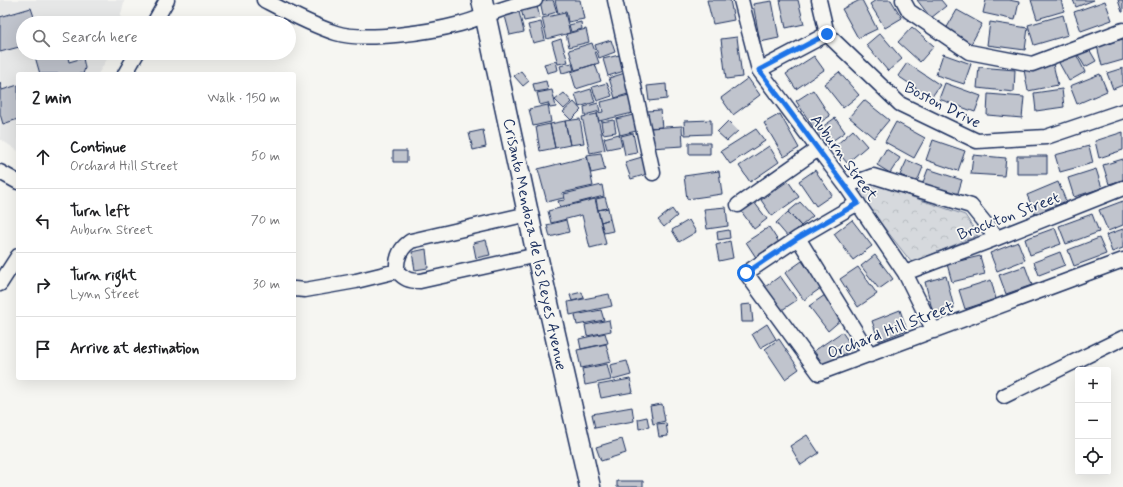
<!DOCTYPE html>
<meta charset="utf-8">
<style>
:root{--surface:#fff;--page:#f2f2f2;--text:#202124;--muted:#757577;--line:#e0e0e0}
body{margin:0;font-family:Mynerve,sans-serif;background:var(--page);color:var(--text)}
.controls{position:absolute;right:12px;bottom:12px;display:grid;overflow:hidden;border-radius:4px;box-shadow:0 4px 16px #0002}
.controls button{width:36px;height:36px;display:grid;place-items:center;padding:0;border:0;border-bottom:1px solid var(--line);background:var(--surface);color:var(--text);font:20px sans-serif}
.stop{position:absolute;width:12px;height:12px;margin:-9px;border:3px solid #1a73e8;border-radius:50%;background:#fff}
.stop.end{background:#1a73e8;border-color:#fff;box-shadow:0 1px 4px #0008}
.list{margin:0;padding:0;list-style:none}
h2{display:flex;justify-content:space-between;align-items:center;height:52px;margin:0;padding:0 16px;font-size:17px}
h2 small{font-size:13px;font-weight:400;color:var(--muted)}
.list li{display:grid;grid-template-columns:26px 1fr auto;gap:12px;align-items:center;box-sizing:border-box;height:64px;padding:0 16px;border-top:1px solid var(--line)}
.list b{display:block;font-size:15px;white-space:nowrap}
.list p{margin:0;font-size:13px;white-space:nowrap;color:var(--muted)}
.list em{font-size:13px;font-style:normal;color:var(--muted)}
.icon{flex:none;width:22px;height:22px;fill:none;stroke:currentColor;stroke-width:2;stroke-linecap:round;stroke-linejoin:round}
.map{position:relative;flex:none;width:1123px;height:487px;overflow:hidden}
.search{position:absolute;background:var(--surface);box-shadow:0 4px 16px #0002;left:16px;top:16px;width:280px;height:44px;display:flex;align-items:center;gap:10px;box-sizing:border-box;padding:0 14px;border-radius:22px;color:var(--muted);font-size:15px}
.panel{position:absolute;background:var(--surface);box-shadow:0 4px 16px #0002;left:16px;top:72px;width:280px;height:308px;border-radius:4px}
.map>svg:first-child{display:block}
.built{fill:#e6e7e7}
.park{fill:url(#park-crowns);stroke:#78849e}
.building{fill:#c0c4cd;stroke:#1b2f5e}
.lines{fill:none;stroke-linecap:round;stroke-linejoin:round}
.minor-casing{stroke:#1b2f5e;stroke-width:17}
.secondary-casing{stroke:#1b2f5e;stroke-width:23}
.minor{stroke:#f6f6f2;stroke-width:14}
.secondary{stroke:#f6f6f2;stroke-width:20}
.route{stroke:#1a73e8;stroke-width:5}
.labels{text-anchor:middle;stroke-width:3.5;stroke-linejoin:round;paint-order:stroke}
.street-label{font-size:16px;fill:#1b2f5e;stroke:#f6f6f2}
</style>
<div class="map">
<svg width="1123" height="487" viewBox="0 0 1123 487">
<defs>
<pattern id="park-crowns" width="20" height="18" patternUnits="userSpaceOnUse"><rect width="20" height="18" fill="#d6d9dd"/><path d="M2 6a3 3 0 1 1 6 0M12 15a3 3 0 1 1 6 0" fill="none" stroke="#b7bbc0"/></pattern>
</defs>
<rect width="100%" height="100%" fill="#f6f6f2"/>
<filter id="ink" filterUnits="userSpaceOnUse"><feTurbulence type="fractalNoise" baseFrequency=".025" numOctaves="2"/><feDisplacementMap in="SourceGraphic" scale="8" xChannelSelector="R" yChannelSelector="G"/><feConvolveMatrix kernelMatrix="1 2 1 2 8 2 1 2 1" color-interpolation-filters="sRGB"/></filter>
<g filter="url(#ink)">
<path class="built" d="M0,0H124V2L119,23H23V53H111L98,74H18V151L0,139Z"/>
<path class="park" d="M874,184L965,215L978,235L912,263L858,194Z"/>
<path class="building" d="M548,0H553L557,12L543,16L540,2Z
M555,0H580L584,19L568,22L566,11L558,13Z
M707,0H730L734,20L713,24Z
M780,0H798L804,24L786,28Z
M860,0H862L877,29L858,38L842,9Z
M876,0H891L902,18L885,28L870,4Z
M917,0H941L946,6L931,18Z
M986,0H1009L1019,2L1015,20L983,13Z
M1031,0H1061L1064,11L1037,19Z
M1073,0H1094L1076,7Z
M1118,0H1123V12H1122Z
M772,1L779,38L760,42L753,4Z
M1105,1L1112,20L1081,31L1074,12Z
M536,2L540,18L524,21L520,5Z
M31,8L36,23H23V46L0,52V17Z
M957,10L982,24L971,44L946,29Z
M519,12L524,32L510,35L505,16Z
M565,13L570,33L547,39L542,18Z
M1063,15L1068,35L1034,45L1028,25Z
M541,22L545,40L533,43L528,25Z
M581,22L582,29L571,32L569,25Z
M990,22L1028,28L1025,50L987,45Z
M912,27L934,46L920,62L898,42Z
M586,29L589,42L569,47L566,34Z
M880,33L902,59L888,71L866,45Z
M737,37L742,77L726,79L721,39Z
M561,39L568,62L558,64L552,42Z
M1123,39V60L1102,66L1097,46Z
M611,40L615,52L599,58L595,45Z
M592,43L599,63L575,70L569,50Z
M1089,49L1096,61L1085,67L1078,55Z
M1075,52L1085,72L1069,81L1058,61Z
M34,53H67L69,62L83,58L85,68L83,74H40Z
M943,54L971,64L964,84L936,75Z
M619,55L624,71L608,76L603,59Z
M814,56L824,70L796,89L786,74Z
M556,61L558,70L547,73L544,64Z
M572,63L574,70L562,73L560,66Z
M907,63L940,85L931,98L898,76Z
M595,64L601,81L576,89L571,72Z
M1053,64L1058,85L1028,91L1024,70Z
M979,67L1015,70L1014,92L977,88Z
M1123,68V85L1113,89L1107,73Z
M521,71L529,81L523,86L514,76Z
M839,72L859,95L843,108L824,84Z
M625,73L631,93L615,98L609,78Z
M1100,74L1107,91L1077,104L1070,86Z
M748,78L760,95L733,115L721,98Z
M546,81L548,90L535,92L533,84Z
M0,82L2,90L18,85V119L3,124L0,114Z
M607,83L612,96L597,101L592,87Z
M945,83L981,96L975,112L939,99Z
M666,84L667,99L649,101L647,86Z
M591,89L595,102L579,107L575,94Z
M1062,89L1064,107L1036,111L1034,93Z
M552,90L556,107L550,108L548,103L540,105L537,93Z
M813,90L830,116L813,127L796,101Z
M564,93L572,102L564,109L555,100Z
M633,94L637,112L599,121L597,113L603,112L601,102Z
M988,94L1024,97L1022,118L987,115Z
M864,100L889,120L874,138L849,117Z
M574,102L581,110L571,120L563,112Z
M598,103L600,111L585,115L584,107Z
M548,105L551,122L533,126L529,109Z
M660,110L662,127L649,128L647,111Z
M597,114L605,150L590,153L582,117Z
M780,114L799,148L784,157L764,123Z
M633,115L636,131L620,135L616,119Z
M835,118L845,132L825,146L815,132Z
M580,119L584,143L570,145L565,121Z
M614,120L616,132L603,134L601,122Z
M711,120V134L685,135L684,121Z
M565,121L570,145L555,148L550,124Z
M728,121L738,131L727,141L717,132Z
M896,122L925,138L914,158L885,142Z
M550,124L555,148L540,151L536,127Z
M682,126L683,146L650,148L649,128Z
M756,129L765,141L730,164L721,151Z
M483,130L486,147L473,150L469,133Z
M853,130L867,146L847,163L834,147Z
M1123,132V150L1099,158L1095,141Z
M633,133L637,153L625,155L621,136Z
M619,134L622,146L607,149L604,138Z
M933,140L965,151L958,171L926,160Z
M689,143H710V154H689Z
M769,146L779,162L750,182L739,166Z
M1089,146L1093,163L1060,172L1055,155Z
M886,149L900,158L890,173L877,165Z
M393,151H407V162H393Z
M601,153L605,170L591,173L587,155Z
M973,155L1006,158L1004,176L971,174Z
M1017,156H1047V174H1017Z
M587,157L593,186L562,193L563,198L547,202L538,169Z
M642,157L647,174L631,179L625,162Z
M1123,159V180L1109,184L1103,165Z
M907,160L923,167L917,182L900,175Z
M928,169L962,180L957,196L922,185Z
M1096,169L1102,188L1074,197L1068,178Z
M815,170L832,195L816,206L799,181Z
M719,171L722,194L687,199L684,176Z
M788,181L799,197L772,216L761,200Z
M1058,182L1066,201L1035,214L1027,195Z
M602,185L604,196L560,207L558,201L565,200L564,194Z
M605,197L608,208L598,210L596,199Z
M595,199L606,244L590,248L582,215L551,223L548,211Z
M1123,201V225L1108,231L1099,210Z
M754,202L767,219L754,229L741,211Z
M800,202L813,216L801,226L788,212Z
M726,207L728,226L707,229L704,209Z
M608,208L610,219L601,222L598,210Z
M672,209L677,216L664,227L658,220Z
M788,212L801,226L788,237L776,223Z
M1092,214L1099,232L1066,244L1059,226Z
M610,219L613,231L604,233L601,222Z
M566,220L569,232L550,237L547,225Z
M689,220L696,232L679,242L672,230Z
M852,220L872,246L853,260L834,234Z
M769,227L780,244L757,259L746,242Z
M1055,228L1061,244L1030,255L1025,239Z
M1123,229V248L1112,252L1106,235Z
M729,230L730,238L718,240L717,232Z
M1099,238L1106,254L1074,266L1068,250Z
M486,240L490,255L476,258L473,243Z
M730,241L733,258L719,261L716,245Z
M1018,242L1025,260L997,271L990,253Z
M426,249L428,268L415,270L412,252Z
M1060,252L1065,265L1039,275L1034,262Z
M875,255L893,279L879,289L861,266Z
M980,256L985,274L952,282L947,264Z
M802,261L821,288L804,300L785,273Z
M1025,266L1032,285L1006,294L999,275Z
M858,267L877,294L858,307L840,279Z
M780,276L797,300L782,310L765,287Z
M946,276L954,308L933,313L925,282Z
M991,280L996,299L965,309L959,290Z
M582,292L584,298L572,301L570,295Z
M609,294L612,306L570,315L568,302Z
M825,295L842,319L828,331L809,306Z
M751,304L753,322H742L741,305Z
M601,310L604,320L577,325L575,315Z
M900,310L907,330L879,341L872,321Z
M609,320L611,331L587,336L585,325Z
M767,324L776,339L760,348L752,334Z
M842,332L853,348L825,367L814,351Z
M605,333L608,343L581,349L579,339Z
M779,339L799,369L785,379L765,349Z
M606,344L611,362L581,368L577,350Z
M627,361L631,375L613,380L610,365Z
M607,364L611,380L585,385L582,369Z
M630,379L633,392L601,398L598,385Z
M662,404L665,421L653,424L650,406Z
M632,407L634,421L595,428L592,414Z
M647,417L649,427L639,429L638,419Z
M666,423L668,436L659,437L657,424Z
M807,435L819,453L801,465L790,446Z
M622,439L626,453L601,461L596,447Z
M617,481H643V487H617Z"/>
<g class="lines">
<defs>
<path id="minor" d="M264,0C287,12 311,25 336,33C365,42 430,32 460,24C476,20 492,12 509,7C517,4 526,2 535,0
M615,0L653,173
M741,0L759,70L846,186L905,273L934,331
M819,0L827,34L900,104L977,141L1046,137L1123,111
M903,0L909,11L969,52L1032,64L1123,30
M154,23L167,0
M759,70L827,34
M125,74L137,53
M0,172L18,182
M846,186L873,176L971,206L997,238
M858,203L798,238L746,273L819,373L1123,260
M738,205L818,149
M528,214L411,241C400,248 396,258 397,271C404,279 409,281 420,281L537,255
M798,238L870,355
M905,273L997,238L1123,188
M0,284L18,256
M294,289L305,290L356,281L397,271
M1004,396L1123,338"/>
<path id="secondary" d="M482,0L537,255L590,487"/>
</defs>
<use href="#minor" class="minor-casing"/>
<use href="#secondary" class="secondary-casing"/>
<use href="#minor" class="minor"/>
<use href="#secondary" class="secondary"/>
</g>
</g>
<g class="lines" filter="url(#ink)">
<path class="route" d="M746,273L798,238L858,203L759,70L827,34"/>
</g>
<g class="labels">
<g class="street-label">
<text transform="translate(943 104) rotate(27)" y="6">Boston Drive</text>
<text transform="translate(845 157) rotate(54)" y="6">Auburn Street</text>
<text transform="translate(1008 215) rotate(-21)" y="6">Brockton Street</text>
<text transform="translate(536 244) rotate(78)" y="6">Crisanto Mendoza de los Reyes Avenue</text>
<text transform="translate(890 329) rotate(-21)" y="6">Orchard Hill Street</text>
</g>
</g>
</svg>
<div class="controls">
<button>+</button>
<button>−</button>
<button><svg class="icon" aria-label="locate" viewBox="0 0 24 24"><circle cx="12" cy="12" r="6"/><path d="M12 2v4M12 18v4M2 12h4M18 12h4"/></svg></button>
</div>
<div class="stop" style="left:746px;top:273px"></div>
<div class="stop end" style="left:827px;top:34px"></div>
<div class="search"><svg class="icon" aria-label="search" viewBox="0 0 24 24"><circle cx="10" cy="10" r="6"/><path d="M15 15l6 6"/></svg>Search here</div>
<section class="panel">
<h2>2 min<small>Walk · 150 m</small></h2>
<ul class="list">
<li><svg class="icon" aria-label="ahead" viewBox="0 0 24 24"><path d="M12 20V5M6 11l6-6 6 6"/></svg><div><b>Continue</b><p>Orchard Hill Street</p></div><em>50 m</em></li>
<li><svg class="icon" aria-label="left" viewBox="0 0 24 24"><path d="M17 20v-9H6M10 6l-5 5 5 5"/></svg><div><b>Turn left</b><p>Auburn Street</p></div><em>70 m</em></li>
<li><svg class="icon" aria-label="right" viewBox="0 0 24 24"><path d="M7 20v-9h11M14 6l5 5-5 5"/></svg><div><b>Turn right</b><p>Lynn Street</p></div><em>30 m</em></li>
<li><svg class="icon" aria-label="arrive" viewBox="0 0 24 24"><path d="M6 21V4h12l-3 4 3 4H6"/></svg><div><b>Arrive at destination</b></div></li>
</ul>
</section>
</div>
